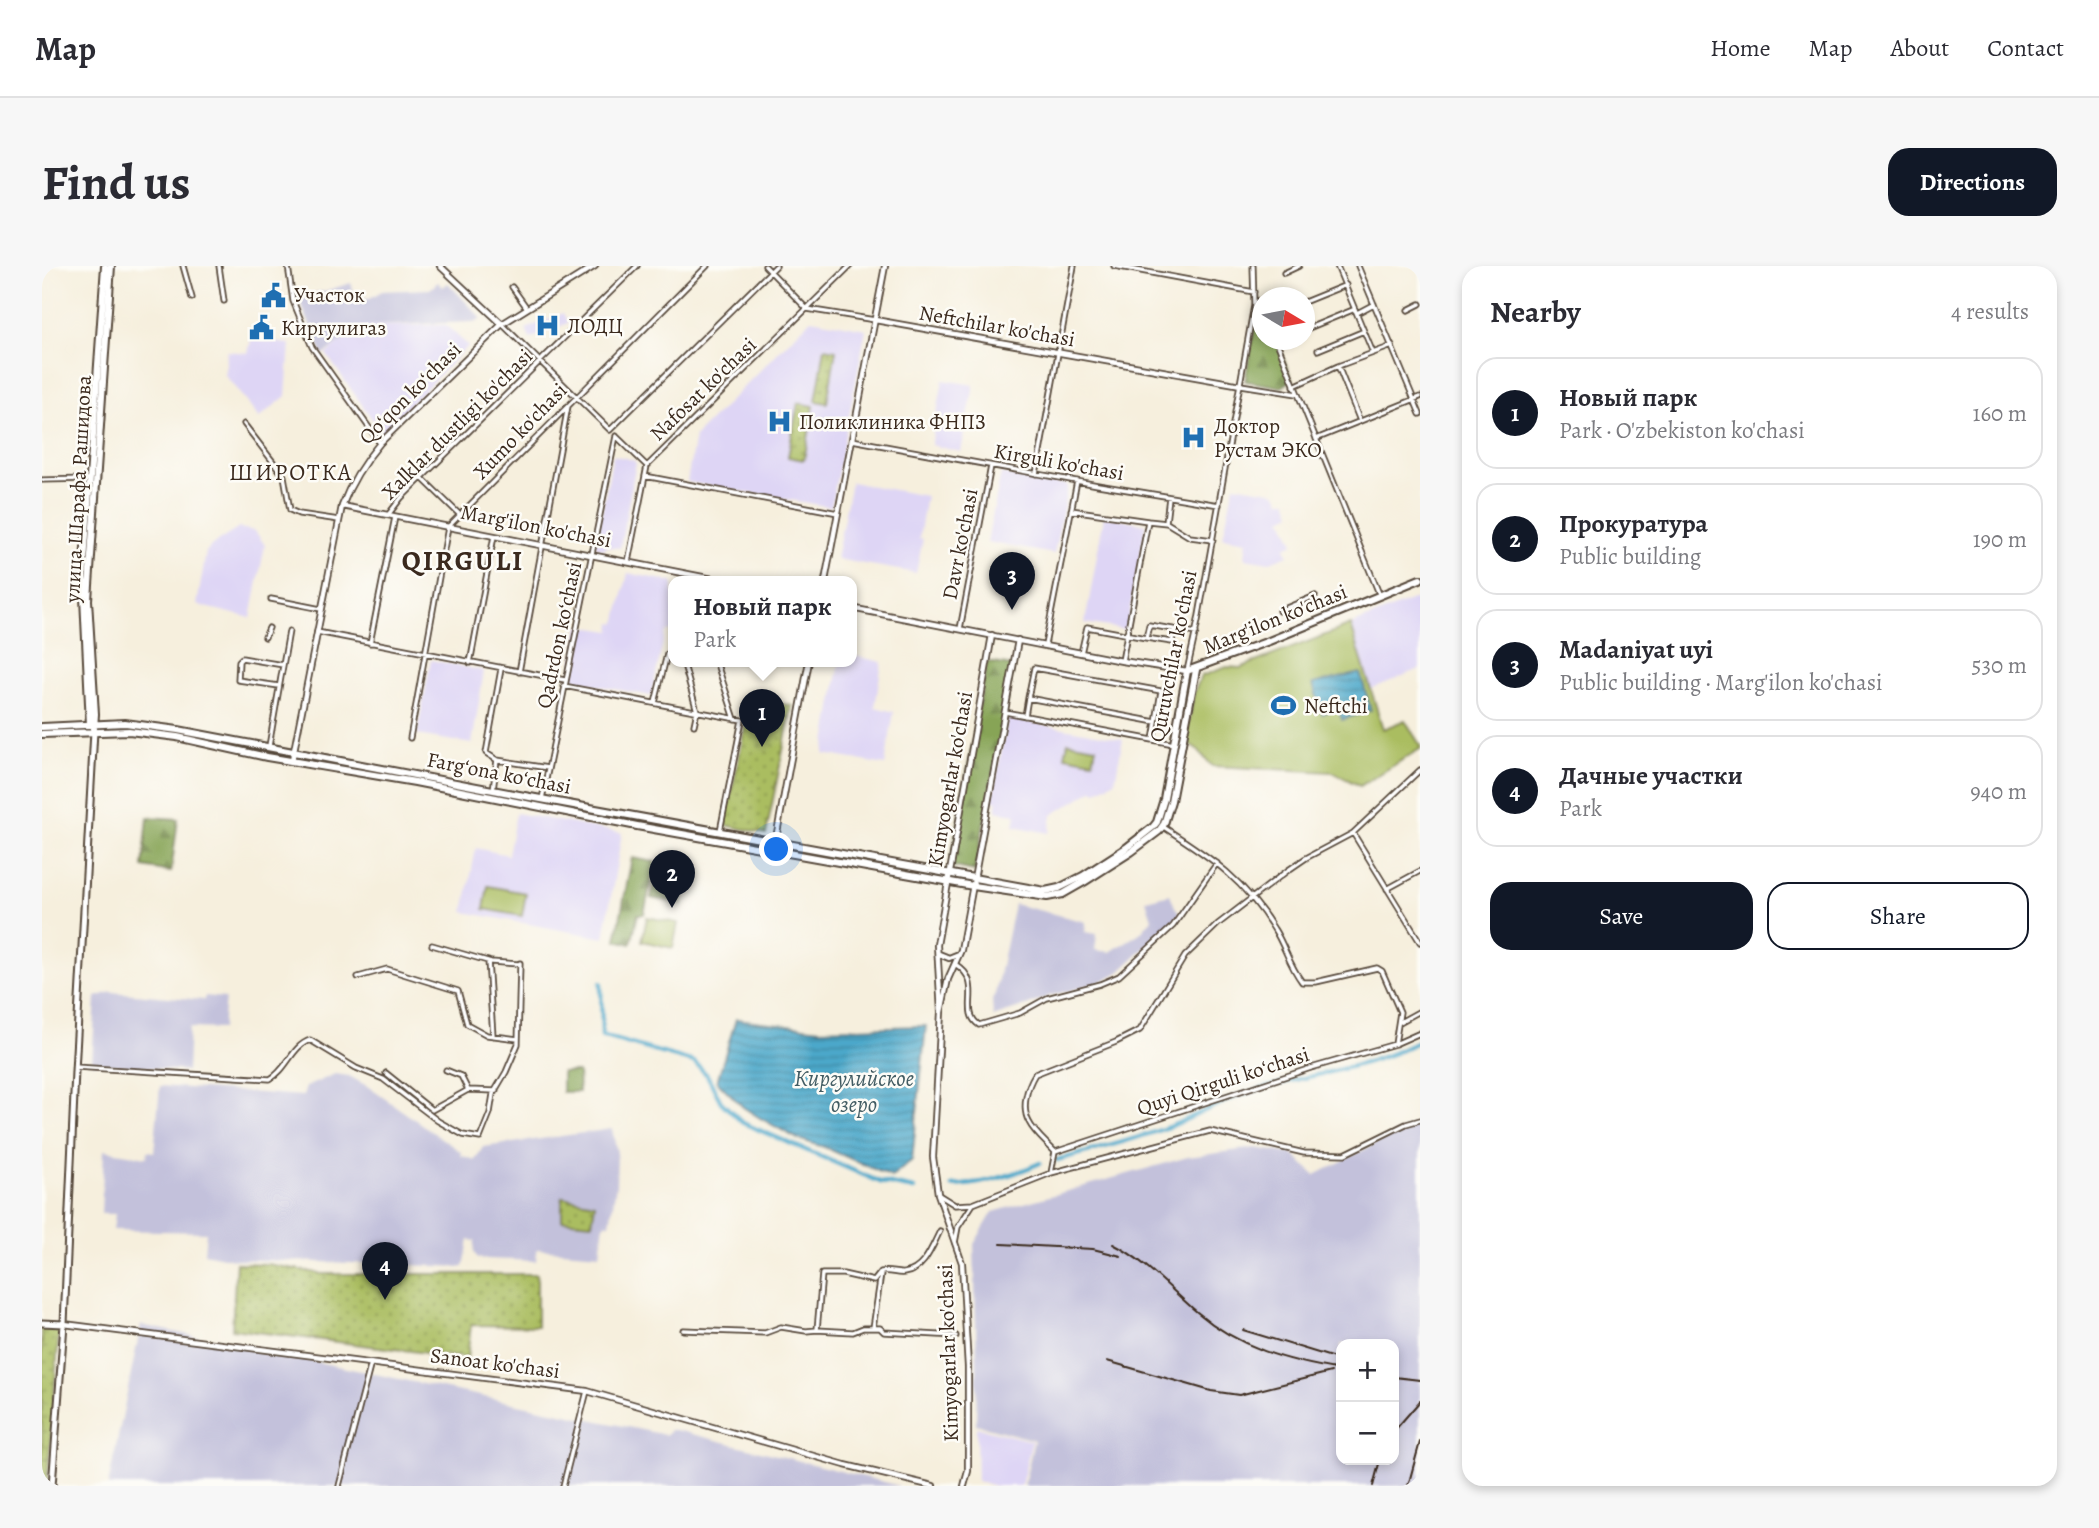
<!DOCTYPE html>
<meta charset="utf-8">
<style>
:root{--surface:#fff;--page:#f7f7f7;--text:#2b2b33;--muted:#7c7c81;--line:#e1e1e2;--accent:#111827}
body{margin:0;font-family:Alegreya,serif;background:var(--page);color:var(--text)}
.controls{position:absolute;right:21px;bottom:21px;display:grid;overflow:hidden;border-radius:14px;box-shadow:0 4px 10px #0003}
.controls button{width:63px;height:63px;display:grid;place-items:center;padding:0;border:0;border-bottom:2px solid var(--line);background:var(--surface);color:var(--text);font:35px sans-serif}
.compass{position:absolute;left:1210px;top:21px;width:63px;height:63px;border-radius:50%;background:var(--surface);box-shadow:0 4px 10px #0003;rotate:100deg}
.you{position:absolute;left:735px;top:584px;width:24px;height:24px;margin:-18px;border:5px solid #fff;border-radius:50%;background:#1a73e8;box-shadow:0 0 0 10px #1a73e833}
.badge{display:grid;place-items:center;width:46px;height:46px;border-radius:50%;background:var(--accent);color:#fff;font-size:23px;font-weight:700}
.pin{position:absolute;translate:-50% -58px;filter:drop-shadow(0 2px 4px #0008)}
.pin::after{content:'';position:absolute;top:37px;width:24px;height:21px;background:inherit;clip-path:polygon(0 0,100% 0,50% 100%)}
.popup{position:absolute;left:626px;top:310px;width:189px;height:91px;box-sizing:border-box;display:grid;place-content:center;border-radius:14px;background:var(--surface);filter:drop-shadow(0 2px 5px #0005);font-size:23px;white-space:nowrap;color:var(--muted)}
.popup b{font-size:26px;color:var(--text)}
.popup::after{content:'';position:absolute;left:50%;top:100%;margin-left:-14px;border:14px solid transparent;border-top-color:var(--surface)}
.list{margin:0;padding:0;list-style:none}
h2{display:flex;justify-content:space-between;align-items:center;height:91px;margin:0;padding:0 28px;font-size:30px}
h2 small{font-size:23px;font-weight:400;color:var(--muted)}
.list li{display:grid;grid-template-columns:46px 1fr auto;gap:21px;align-items:center;box-sizing:border-box;height:112px;margin:0 14px 14px;padding:0 14px;border:2px solid var(--line);border-radius:21px}
.list b{display:block;font-size:26px;white-space:nowrap}
.list p{margin:0;font-size:23px;white-space:nowrap;color:var(--muted)}
.list em{font-size:23px;font-style:normal;color:var(--muted)}
.actions{display:flex;gap:14px;padding:21px 28px}
.actions a{flex:1;padding:16px 0;border:2px solid var(--accent);border-radius:21px;text-align:center;font-size:24px;color:var(--accent)}
.actions .main{background:var(--accent);color:#fff}
.map{position:relative;flex:none;width:1378px;height:1220px;overflow:hidden;border-radius:21px}
header{display:flex;align-items:center;gap:42px;box-sizing:border-box;height:98px;padding:0 35px;background:var(--surface);border-bottom:2px solid var(--line)}
header strong{font-size:33px}
nav{display:flex;gap:38px;margin-inline-start:auto;font-size:24px}
.intro{display:flex;align-items:center;justify-content:space-between;box-sizing:border-box;height:168px;padding:0 42px}
h1{margin:0;font-size:49px}
.button{padding:18px 32px;border-radius:21px;background:var(--accent);color:#fff;font-size:24px;font-weight:700}
main{display:flex;gap:42px;padding:0 42px}
aside{flex:1;background:var(--surface);border-radius:21px;box-shadow:0 4px 10px #0003}
.map>svg:first-child{display:block}
.built{fill:#ded5f5}
.industrial{fill:#c3c1db;fill-rule:evenodd}
.green{fill:url(#green-dots);stroke:#727440;stroke-width:2}
.forest{fill:url(#forest-firs);stroke:#61673a;stroke-width:2}
.pitch{fill:#aabd61;stroke:#727440;stroke-width:2}
.water{fill:url(#water-rules);stroke:#446974;stroke-width:2}
.lines{fill:none;stroke-linecap:round;stroke-linejoin:round}
.canal{stroke:#4ca8ca;stroke-width:4.5}
.minor-casing{stroke:#57483b;stroke-width:7}
.tertiary-casing{stroke:#57483b;stroke-width:8}
.secondary-casing{stroke:#57483b;stroke-width:9}
.primary-casing{stroke:#57483b;stroke-width:10}
.minor{stroke:#fff;stroke-width:3.5}
.tertiary{stroke:#fff;stroke-width:4.5}
.secondary{stroke:#fff;stroke-width:5}
.primary{stroke:#fff;stroke-width:6}
.rail{stroke:#3b2a1e;stroke-width:2}
.labels{text-anchor:middle;stroke-width:5;stroke-linejoin:round;paint-order:stroke}
.poi-label{font-size:21px;fill:#3b2a1e;stroke:#fdfcf7;text-anchor:start}
.street-label{font-size:21px;fill:#3b2a1e;stroke:#fdfcf7}
.neighbourhood-label{font-size:23px;letter-spacing:2px;fill:#3b2a1e;stroke:#fdfcf7}
.water-label{font-size:23px;font-style:italic;fill:#425c63;stroke:#fdfcf7}
.district-label{font-size:28px;font-weight:bold;letter-spacing:2px;fill:#3b2a1e;stroke:#fdfcf7}
</style>
<header>
<strong>Map</strong>
<nav><a>Home</a><a>Map</a><a>About</a><a>Contact</a></nav>
</header>
<div class="intro"><h1>Find us</h1><a class="button">Directions</a></div>
<main>
<div class="map">
<svg width="1378" height="1220" viewBox="0 0 1378 1220">
<defs>
<pattern id="green-dots" width="8" height="8" patternUnits="userSpaceOnUse" patternTransform="scale(1.75)"><rect width="8" height="8" fill="#aabd61"/><path d="M2 2h.1M6 6h.1" fill="none" stroke="#8c9a4f" stroke-width="1.8" stroke-linecap="round"/></pattern>
<pattern id="forest-firs" width="22" height="20" patternUnits="userSpaceOnUse" patternTransform="scale(1.75)"><rect width="22" height="20" fill="#87a457"/><path d="M5 1l3.5 6h-7zM16 11l3.5 6h-7z" fill="#708647"/></pattern>
<pattern id="water-rules" width="6" height="5" patternUnits="userSpaceOnUse" patternTransform="scale(1.75)"><rect width="6" height="5" fill="#4ca8ca"/><path d="M0 2.5h6" fill="none" stroke="#4089a3"/></pattern>
</defs>
<rect width="100%" height="100%" fill="#fdfcf7"/>
<filter id="ink" filterUnits="userSpaceOnUse"><feTurbulence type="fractalNoise" baseFrequency=".0143" numOctaves="2"/><feDisplacementMap in="SourceGraphic" scale="14" xChannelSelector="R" yChannelSelector="G"/><feConvolveMatrix kernelMatrix="1 2 1 2 8 2 1 2 1" color-interpolation-filters="sRGB"/></filter>
<filter id="wash" filterUnits="userSpaceOnUse"><feTurbulence type="fractalNoise" baseFrequency=".00686" numOctaves="4" result="noise"/><feDisplacementMap in="SourceGraphic" scale="28" xChannelSelector="R" yChannelSelector="G"/><feGaussianBlur stdDeviation="1.57" result="paint"/><feColorMatrix in="noise" values="0 0 0 0 0 0 0 0 0 0 0 0 0 0 0 0 0 1.4 0 .05"/><feComposite in="paint" operator="in"/></filter>
<g filter="url(#wash)">
<rect width="100%" height="100%" fill="#f6efdd"/>
<path class="built" d="M521,47L526,57L488,73L484,63Z
M769,53L824,63L789,241L645,216L653,170Z
M404,59L426,80L340,167L284,88L320,60Z
M209,74L248,78L244,130L217,152L183,109L185,85L206,87Z
M901,114L932,119L919,186L889,179Z
M571,189L591,194L594,197L578,282L564,280L563,283L553,281Z
M959,208L1026,219L1012,288L945,276Z
M809,216L884,230L877,272L881,273L874,307L794,293Z
M1192,219L1234,226L1239,234H1245L1250,247L1240,252L1252,277L1243,281L1246,289L1228,296L1203,292L1205,275L1181,271Z
M1062,250L1104,258L1084,364L1043,357Z
M197,262L213,265L223,279L209,352L155,339L164,286L170,279Z
M586,307L631,316V366L626,365L623,368L609,430L528,414L537,360L569,365L570,357L574,358Z
M1378,331V403L1329,423L1309,359Z
M809,389L840,396L833,441L852,446L843,499L782,488L798,395H809Z
M389,394L442,405L430,478L375,469Z
M966,452L1081,473L1073,515L1054,526L1052,523L1010,549L1007,567L972,560L974,548L954,545L956,535L950,534Z
M474,547L580,567L562,672L422,646L434,582L466,589Z
M934,1161L990,1175L979,1220H953L935,1215Z"/>
<path class="industrial" d="M396,16L401,21L406,17L440,53L431,56L321,60L281,89L255,29L283,25L309,17L313,33L328,32L340,25L388,23Z
M1128,628L1133,641L1139,648L1077,706L1056,717L1007,730L987,739L951,751L950,733L953,728L972,638L1044,656L1043,666L1055,668L1053,684L1068,686L1098,667L1110,653L1104,634Z
M69,726L162,734L163,730L183,732L180,763L147,762L145,805L50,797L54,731Z
M293,808L307,810L325,820L419,886L418,889L433,894L441,881L570,863L575,887L574,919L568,957L562,958L558,988L495,983L494,995L445,993L436,992L432,987L433,975L427,974L422,1001L192,993L162,987L164,966L71,964L73,948H59L62,884L105,891L106,885L112,886L118,820L261,830L264,821Z
M1378,857V1220H982L992,1174L934,1158L935,1101L932,978L951,946L1146,891L1213,882L1251,888L1273,909L1368,860ZM1299,1078H1352V1194H1299Z
M99,1059L624,1169L628,1164H634L858,1220H66Z"/>
<path class="green" d="M783,82L794,84L785,137L774,135Z
M756,137L772,140L762,194L746,191Z
M709,432L750,440L724,568L683,559Z
M520,931L553,937L550,957L520,954Z
M194,997L226,998L280,1008H495V1060L429,1059L425,1092L190,1063Z
M0,1063L17,1065L5,1220H0Z"/>
<path class="forest" d="M1215,49L1220,55V74H1234L1250,114L1240,121L1203,115Z
M945,396L971,400L933,605L908,600Z
M106,551L136,553L129,606L101,601Z
M590,592L613,596L602,648H596L589,678L574,674Z
M613,612L645,619L640,638L609,632Z
M520,806H536L537,826H520Z"/>
<path class="pitch" d="M1309,359L1341,463L1363,454L1378,479V483L1318,520L1291,506L1170,500L1154,482L1143,478L1152,427L1159,410L1185,401L1198,402Z
M1026,476L1054,481L1051,495L1023,490Z
M446,620L484,627L480,650L442,643Z
M605,651L636,657L631,682L600,675Z"/>
<path class="water" d="M1318,407L1329,444L1300,454L1296,442L1280,448L1271,418Z
M694,753L778,763L884,760L870,894L850,911L782,881L756,873L718,852L701,841L675,815Z"/>
<g class="lines">
<path class="canal" d="M559,717L560,770L652,796L665,809L679,836L701,857L838,916L872,923
M1015,894C1054,884 1092,874 1129,860C1156,849 1181,834 1208,826C1261,809 1332,802 1378,774
M910,920C939,919 971,909 998,897"/>
</g>
</g>
<g filter="url(#ink)">
<g class="lines">
<defs>
<path id="minor" d="M141,0L150,32
M177,0L182,35
M246,0L251,35L270,81L338,177
M723,0L765,43L833,54
M1072,0L1212,26
M1295,0L1331,87
M1316,0L1378,148
M1242,7L1257,0
M470,21L485,42
M1262,36L1304,19
M1212,39L1220,50
M1366,44L1378,38
M1315,47L1332,38
M460,58L568,164
M1262,64L1313,43
M1234,74L1338,330
M1276,84L1322,65
M1199,119L1255,128
M1252,120L1296,100
M1318,155L1296,100L1350,80
M202,158L242,210L248,244L257,248L297,254
M568,164L734,0
M574,170L605,200
M1274,173L1378,131
M810,174L1056,219L1177,239
M994,208L1032,0
M603,210L796,247
M380,212L418,249
M0,214L47,213
M1029,244L1106,255
M346,249L359,232L595,0
M1124,256L1127,231
M586,296L605,200L808,0
M229,333L279,343
M1237,345L1273,330
M918,363L949,200
M275,366L523,414
M223,371L227,362
M1104,372L1130,376L1132,364
M328,377L353,251
M1003,379L1035,215
M1039,387L1045,361L1104,372L1107,359L1154,367
M641,395L655,445L652,459
M674,395L693,453
M1080,395L1106,255L1125,257L1148,271L1171,274
M428,397L452,270
M1145,405L1156,355L1212,39L1211,0
M477,406L526,140
M237,420L196,414L197,395L200,392L241,399
M522,420L700,454L678,565
M613,437L625,388H631
M963,446L1132,478
M983,450L986,432
M368,472L406,261L665,0
M1111,474L1119,425L992,402L986,432L1114,456
M227,480L247,365
M455,494L444,487L459,403
M451,524L455,494L506,502
M500,533L574,170
M1120,560C1169,592 1201,612 1232,663C1243,680 1247,699 1260,716H1274L1335,702L1340,705L1358,746L1353,778
M1311,567L1378,676
M1345,623L1378,605
M390,679L449,696L477,698
M446,695L451,770
M913,698C944,717 916,745 937,759L978,747L1005,732L1058,718L1077,710L1131,660L1175,597
M316,711L345,703L416,725L425,758L445,769L476,773
M1358,756L1378,745
M33,801L228,813C245,804 250,780 268,774L314,802L341,813L396,855L421,869L438,872L448,847L451,828L464,806L476,778L478,697
M404,804L419,810L426,824
M344,807L390,844L426,824L454,825
M1013,886C1005,877 992,867 987,856C979,842 985,821 993,808L1074,776L1098,764L1143,690L1176,658L1245,605L1264,592L1311,567L1378,504
M1009,907L1013,886L1269,802L1353,778L1378,767
M897,929L913,939L931,938L1009,907L1168,865L1262,887L1303,888L1364,858L1378,854
M913,977L916,961L931,938
M831,1062L839,1008
M641,1064L723,1067L739,1061L764,1065L775,1064L780,1008H801L832,1015L839,1006C847,1004 854,1008 862,1007C882,1005 890,981 898,965
M775,1064L811,1066L821,1062H838L842,1066L914,1070
M297,1220L329,1097
M521,1220L545,1125"/>
<path id="tertiary" d="M398,0L460,58
M833,54L1199,119
M300,240L681,315
M783,315L843,0
M809,342L1080,395L1145,405
M950,369L895,679L899,746L906,713L919,684L976,374
M250,495L300,240C309,216 321,197 338,177L460,58L553,0
M732,583L767,395
M897,688L907,692L917,688
M899,746L891,891L896,928L920,997L926,1101V1205L922,1220
M22,1058L545,1125L803,1199L891,1220"/>
<path id="secondary" d="M0,1057L22,1058
M10,1220L22,1058L33,805L52,465"/>
<path id="primary" d="M48,459L41,310L63,0
M0,461L83,457L136,464L477,529L1003,625L1017,622L1041,610L1084,582L1111,561L1115,556L1122,533L1145,405L1227,375L1378,313
M52,462L53,448L46,334L69,0
M0,468L87,465L135,471L225,491L373,516L595,560L931,620L1005,631L1021,628L1042,616L1089,586L1117,565L1122,558L1129,535L1154,404"/>
</defs>
<use href="#minor" class="minor-casing"/>
<use href="#tertiary" class="tertiary-casing"/>
<use href="#secondary" class="secondary-casing"/>
<use href="#primary" class="primary-casing"/>
<use href="#minor" class="minor"/>
<use href="#tertiary" class="tertiary"/>
<use href="#secondary" class="secondary"/>
<use href="#primary" class="primary"/>
<path class="rail" d="M959,978L1051,983L1079,990
M1071,978C1103,994 1128,1023 1155,1046C1197,1082 1245,1095 1299,1104
M1201,1064L1299,1094
M1065,1095L1169,1125L1197,1129L1289,1106
M1352,1111L1378,1114
M1352,1165L1378,1135
M1331,1220L1338,1194
M1366,1220L1378,1176"/>
</g>
</g>
<defs>
<symbol id="civic-bare" viewBox="-9 -9 18 18"><path d="M-.6-6.5H3V-4.5H.6V-3L4-1V1h2V6H-6V1h2V-1L-.6-3ZM-1.2 2.5V6h2.4V2.5Z" fill="#1f6fb2" stroke="#fdfcf7" stroke-width="2.5" paint-order="stroke"/></symbol>
<symbol id="hospital-bare" viewBox="-9 -9 18 18"><path d="M-5-5h3v3.5h4V-5h3V5h-3V1.5h-4V5h-3Z" fill="#1f6fb2" stroke="#fdfcf7" stroke-width="2.5" paint-order="stroke"/></symbol>
<symbol id="stadium-bare" viewBox="-9 -9 18 18"><path d="M0-5a6.5 5 0 1 0 0 10a6.5 5 0 1 0 0-10ZM-3.5-1.8h7v3.6h-7Z" fill="#1f6fb2" stroke="#fdfcf7" stroke-width="2.5" paint-order="stroke"/></symbol>
</defs>
<g fill-rule="evenodd">
<use href="#civic-bare" x="214" y="12" width="35" height="35"/>
<use href="#hospital-bare" x="488" y="42" width="35" height="35"/>
<use href="#civic-bare" x="202" y="44" width="35" height="35"/>
<use href="#hospital-bare" x="720" y="138" width="35" height="35"/>
<use href="#hospital-bare" x="1134" y="154" width="35" height="35"/>
<use href="#stadium-bare" x="1224" y="422" width="35" height="35"/>
</g>
<g class="labels">
<g class="poi-label">
<text x="252" y="36">Участок</text>
<text x="525" y="67">ЛОДЦ</text>
<text x="239" y="69">Киргулигаз</text>
<text x="757" y="163">Поликлиника ФНПЗ</text>
<text x="1172" y="167">Доктор<tspan x="1172" dy="24">Рустам ЭКО</tspan></text>
<text x="1262" y="447">Neftchi</text>
</g>
<g class="street-label">
<text transform="translate(955 60) rotate(10)" y="7">Neftchilar ko'chasi</text>
<text transform="translate(661 123) rotate(-44)" y="7">Nafosat ko'chasi</text>
<text transform="translate(368 127) rotate(-45)" y="7">Qoʻqon koʻchasi</text>
<text transform="translate(415 158) rotate(-45)" y="7">Xalklar dustligi ko'chasi</text>
<text transform="translate(478 165) rotate(-46)" y="7">Xumo ko'chasi</text>
<text transform="translate(1017 196) rotate(10)" y="7">Kirguli ko'chasi</text>
<text transform="translate(36 223) rotate(-87)" y="7">улица Шарафа Рашидова</text>
<text transform="translate(494 260) rotate(11)" y="7">Marg'ilon ko'chasi</text>
<text transform="translate(918 278) rotate(-79)" y="7">Davr ko'chasi</text>
<text transform="translate(1233 353) rotate(-22)" y="7">Marg'ilon ko'chasi</text>
<text transform="translate(517 369) rotate(-78)" y="7">Qadrdon koʻchasi</text>
<text transform="translate(1131 390) rotate(-79)" y="7">Quruvchilar ko'chasi</text>
<text transform="translate(457 507) rotate(11)" y="7">Fargʻona koʻchasi</text>
<text transform="translate(908 513) rotate(-80)" y="7">Kimyogarlar ko'chasi</text>
<text transform="translate(1181 815) rotate(-18)" y="7">Quyi Qirguli koʻchasi</text>
<text transform="translate(906 1087) rotate(-92)" y="7">Kimyogarlar ko'chasi</text>
<text transform="translate(453 1097) rotate(7)" y="7">Sanoat ko'chasi</text>
</g>
<g class="neighbourhood-label">
<text x="249" y="214">ШИРОТКА</text>
</g>
<g class="water-label">
<text x="812" y="820">Киргулийское<tspan x="812" dy="26">озеро</tspan></text>
</g>
<g class="district-label">
<text x="421" y="304">QIRGULI</text>
</g>
</g>
</svg>
<div class="controls">
<button>+</button>
<button>−</button>
</div>
<svg class="compass" viewBox="-18 -18 36 36"><path d="M0-13l5 13h-10z" fill="#e53935"/><path d="M0 13l5-13h-10z" fill="#7c7c81"/></svg>
<div class="you"></div>
<div class="pin badge" style="left:720px;top:481px">1</div>
<div class="popup"><b>Новый парк</b>Park</div>
<div class="pin badge" style="left:630px;top:642px">2</div>
<div class="pin badge" style="left:970px;top:344px">3</div>
<div class="pin badge" style="left:343px;top:1034px">4</div>
</div>
<aside>
<h2>Nearby<small>4 results</small></h2>
<ul class="list">
<li><span class="badge">1</span><div><b>Новый парк</b><p>Park · O'zbekiston ko'chasi</p></div><em>160 m</em></li>
<li><span class="badge">2</span><div><b>Прокуратура</b><p>Public building</p></div><em>190 m</em></li>
<li><span class="badge">3</span><div><b>Madaniyat uyi</b><p>Public building · Marg'ilon ko'chasi</p></div><em>530 m</em></li>
<li><span class="badge">4</span><div><b>Дачные участки</b><p>Park</p></div><em>940 m</em></li>
</ul>
<div class="actions"><a class="main">Save</a><a>Share</a></div>
</aside>
</main>
